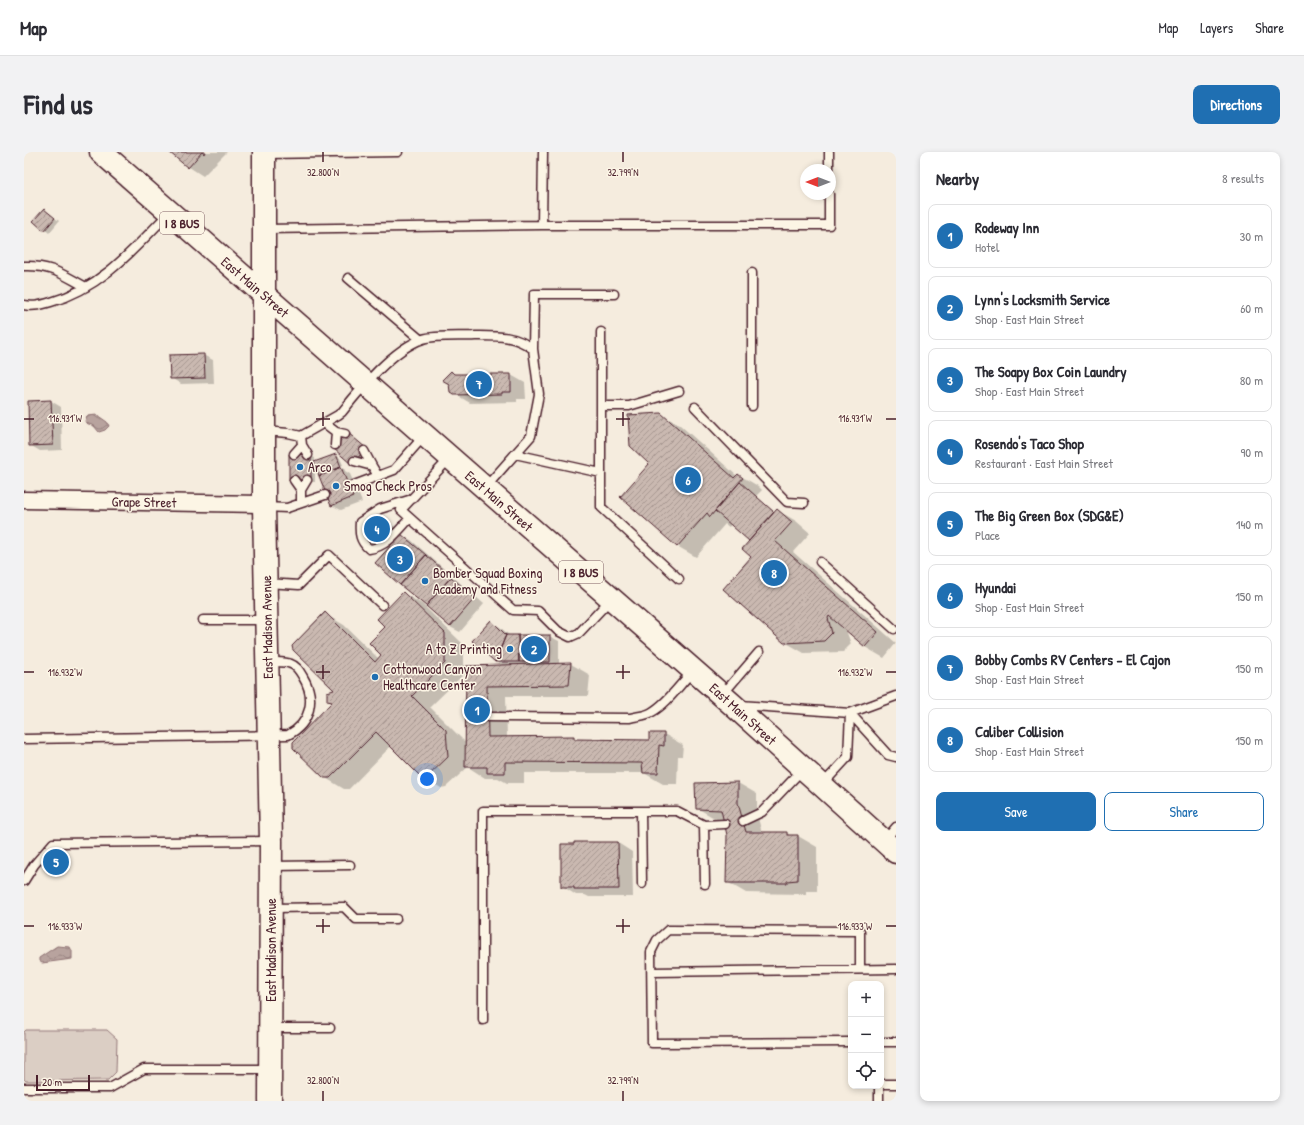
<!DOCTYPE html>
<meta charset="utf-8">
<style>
:root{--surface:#fff;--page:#f2f2f3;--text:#2b2b33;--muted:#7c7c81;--line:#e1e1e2;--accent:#1f6fb2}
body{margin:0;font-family:"Patrick Hand",sans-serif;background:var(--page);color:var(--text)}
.controls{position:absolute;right:12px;bottom:12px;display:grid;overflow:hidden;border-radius:8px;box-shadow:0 2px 6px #0003}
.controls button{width:36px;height:36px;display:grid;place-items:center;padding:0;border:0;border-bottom:1px solid var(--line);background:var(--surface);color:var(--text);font:20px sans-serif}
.compass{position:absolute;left:776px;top:12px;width:36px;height:36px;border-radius:50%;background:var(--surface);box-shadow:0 2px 6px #0003;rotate:270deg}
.scale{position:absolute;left:12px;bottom:10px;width:54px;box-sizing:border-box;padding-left:4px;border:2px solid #4a1f2b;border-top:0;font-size:11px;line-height:14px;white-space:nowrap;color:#4a1f2b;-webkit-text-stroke:3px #fcf5e5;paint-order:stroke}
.you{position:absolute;left:403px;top:627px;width:14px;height:14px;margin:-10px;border:3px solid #fff;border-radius:50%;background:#1a73e8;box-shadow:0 0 0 6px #1a73e833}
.badge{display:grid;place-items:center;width:26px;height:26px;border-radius:50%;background:var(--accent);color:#fff;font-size:13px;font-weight:700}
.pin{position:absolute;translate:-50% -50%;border:2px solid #fff;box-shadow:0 1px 4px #0006}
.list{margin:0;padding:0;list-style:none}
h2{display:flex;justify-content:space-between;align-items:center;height:52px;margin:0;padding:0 16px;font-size:17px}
h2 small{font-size:13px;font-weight:400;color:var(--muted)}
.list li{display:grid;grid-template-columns:26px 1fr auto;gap:12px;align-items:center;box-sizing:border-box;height:64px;margin:0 8px 8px;padding:0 8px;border:1px solid var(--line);border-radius:8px}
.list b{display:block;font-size:15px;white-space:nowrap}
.list p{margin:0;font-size:13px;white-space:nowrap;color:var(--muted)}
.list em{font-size:13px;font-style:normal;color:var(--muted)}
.actions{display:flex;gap:8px;padding:12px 16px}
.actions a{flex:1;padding:9px 0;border:1px solid var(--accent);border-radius:8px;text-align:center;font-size:14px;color:var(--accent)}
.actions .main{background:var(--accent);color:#fff}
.icon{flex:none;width:22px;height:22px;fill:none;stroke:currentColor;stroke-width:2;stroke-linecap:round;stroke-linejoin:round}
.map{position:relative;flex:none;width:872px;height:949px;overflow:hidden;border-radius:8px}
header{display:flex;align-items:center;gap:24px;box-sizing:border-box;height:56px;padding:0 20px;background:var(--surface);border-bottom:1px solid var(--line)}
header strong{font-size:19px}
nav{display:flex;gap:22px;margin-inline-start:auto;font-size:14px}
.intro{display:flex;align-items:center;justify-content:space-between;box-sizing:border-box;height:96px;padding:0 24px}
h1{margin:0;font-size:28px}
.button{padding:10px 18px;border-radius:8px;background:var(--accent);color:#fff;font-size:14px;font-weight:700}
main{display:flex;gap:24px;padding:0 24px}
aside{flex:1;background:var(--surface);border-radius:8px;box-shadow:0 2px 6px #0003}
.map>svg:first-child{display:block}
.park{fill:#dbcec4;stroke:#927678}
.water{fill:url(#water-waves);stroke:#8c6e70}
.shadow{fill:#0003}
.building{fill:url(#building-hatch);stroke:#4a1f2b}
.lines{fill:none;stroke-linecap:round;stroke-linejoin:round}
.lane-casing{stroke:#4a1f2b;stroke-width:11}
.street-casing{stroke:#4a1f2b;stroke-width:19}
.secondary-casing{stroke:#4a1f2b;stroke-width:25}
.primary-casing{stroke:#4a1f2b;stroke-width:25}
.lane{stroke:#fcf5e5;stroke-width:8}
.street{stroke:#fcf5e5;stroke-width:16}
.secondary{stroke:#fcf5e5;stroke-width:22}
.primary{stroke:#fcf5e5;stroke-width:22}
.ticks{fill:none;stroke:#4a1f2b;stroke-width:1.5}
.poi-dot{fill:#1f6fb2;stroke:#fcf5e5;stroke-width:1.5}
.labels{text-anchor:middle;stroke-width:3;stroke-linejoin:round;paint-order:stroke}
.shield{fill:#fcf5e5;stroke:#7f5f63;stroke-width:1}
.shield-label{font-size:13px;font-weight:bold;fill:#4a1f2b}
.street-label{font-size:14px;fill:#4a1f2b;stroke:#fcf5e5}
.poi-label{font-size:14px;fill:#4a1f2b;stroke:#fcf5e5;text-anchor:start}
.ticks-label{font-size:10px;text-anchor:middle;fill:#4a1f2b;stroke:#fcf5e5;stroke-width:3;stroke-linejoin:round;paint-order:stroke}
</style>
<header>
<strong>Map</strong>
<nav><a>Map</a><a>Layers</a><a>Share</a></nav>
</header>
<div class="intro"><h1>Find us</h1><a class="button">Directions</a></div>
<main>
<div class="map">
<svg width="872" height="949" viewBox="0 0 872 949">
<defs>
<pattern id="water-waves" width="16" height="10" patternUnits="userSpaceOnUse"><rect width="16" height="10" fill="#b8a39e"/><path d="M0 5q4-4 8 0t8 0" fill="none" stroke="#988481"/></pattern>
<pattern id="building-hatch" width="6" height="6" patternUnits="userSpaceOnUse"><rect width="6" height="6" fill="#cab9b1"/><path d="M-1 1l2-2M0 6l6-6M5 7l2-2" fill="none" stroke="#a69690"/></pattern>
</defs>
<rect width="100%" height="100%" fill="#f5ecde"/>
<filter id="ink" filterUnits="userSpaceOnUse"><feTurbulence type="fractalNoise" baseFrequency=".025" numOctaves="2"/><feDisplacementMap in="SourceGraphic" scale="8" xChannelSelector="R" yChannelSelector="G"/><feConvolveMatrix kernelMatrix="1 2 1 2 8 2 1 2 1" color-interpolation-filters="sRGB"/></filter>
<g filter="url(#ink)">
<path class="park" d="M2,878H83L93,887L92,920L84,928L2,929L0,927V880Z"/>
<path class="water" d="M73,263L83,270L85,274L81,278L75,280L70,274L62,271L61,269L63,264Z
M33,794L46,795L48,799V807L18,811L15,809V806Z"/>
<path class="shadow" d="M147,0H203L179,24L165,15Z
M20,58L35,69L25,81L11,69Z
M179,203L189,208L190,231L157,232L147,226Z
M428,220L432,223H487L501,231L502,247H493V250L446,251L431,242Z
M27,249L37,255L38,298L16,299L6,293L5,250Z
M636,262L656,273L713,324L715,323L734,334L738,338L732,344L751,361L753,358L772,369L786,381L769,400L872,491L860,506L841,495L822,478L827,492L819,500L780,501L761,490L728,405L726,389L707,372L705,375L701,372L672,405L653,394L627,312Z
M323,281L346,299L333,315L329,312Z
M312,303L316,306L319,313L297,322V324L320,315L321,319L326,322L338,350L317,358L307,353L291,311V330H271L287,304L291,306V311Z
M354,367L371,375L375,386L377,383L387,388L460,452L436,480L426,475L367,394H358L343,383L342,375L347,369Z
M379,441L398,452L440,493V522L406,555L443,592V515L480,514L472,510L467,470L476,475L486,484H525L535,489V512H547L566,523L564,544H482L483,586L550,585L554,588L626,589L640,582L659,593L658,604H654L653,632H639L620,621H500V631H483L474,626H461L444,615L422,635L417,636L398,624L367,594L325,637H320L300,625L309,551L304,549L312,539L301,462L320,473L355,507L359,503L363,475Z
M714,631L733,642V662L738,681H763L767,684H774L793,695V739H782V742L722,741L703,730L704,683L701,668L692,667L673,656Z
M594,691L608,700L609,745H565L561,743H552L538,734Z"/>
<path class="building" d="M145,0H181L180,2L178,0L164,16Z
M20,57L31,66L20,79L9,69Z
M180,202L181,226L146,227L145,203Z
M427,219L430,222H487V240H478V242L430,243L426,240L425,232L418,228Z
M27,248L29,293L5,294L4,249Z
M637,261L710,326L714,322L719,326L686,365L683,361L653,395L596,345L625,312L606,294L604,263Z
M323,280L342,296L328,313L309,296Z
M265,302L287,303V328H265Z
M312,302L317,315L295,324L290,310Z
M317,315L329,345L307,354L295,324Z
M716,330L750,360L725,389L691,359Z
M753,357L768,370L751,389L854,480L841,495L805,464L804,466L808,481L800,489L760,491L699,437L727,405L718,397Z
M341 378a12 12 0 1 1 24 0a12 12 0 1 1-24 0Z
M377,382L402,403L376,433L351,411Z
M402,403L427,425L402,454L376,433Z
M427,425L451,446L426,475L402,454Z
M379,440L421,481V511L388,544L422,578L424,605L403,625H397L352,580L306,626H300L269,596V590L308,550L303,549V540L310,538L269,498L268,494L301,460L351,510L357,503L345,491L361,475L353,467Z
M467,468L482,483L471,510L448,489Z
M482,483H494L495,510H471Z
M494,483H526V510H495Z
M547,511L545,533L463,534L464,585L550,584V587L625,588V581H640V594L635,593L634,621H619L618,611L481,610V621H463V615H441L442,514Z
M714,630V651L722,680H763V683H774V728L763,729V731H702L703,683L697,658L672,657L671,631Z
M550,690H594L595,737H550V735H537V692H550Z"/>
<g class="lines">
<defs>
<path id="lane" d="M805,0V18
M241,2L374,0
M518,73L519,0
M241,77L518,73H805V42
M0,114C28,113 39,123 62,135
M728,121V254
M324,126L397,188
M0,153C10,155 17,153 27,150C77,136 110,97 145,61
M577,180V254H605L655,239
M509,197L510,142H590
M577,254V355L655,427
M671,255L763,350L780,351
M300,271L312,280L311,293
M241,279L264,281L277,284L314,263L318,260C337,236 369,197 399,187C411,183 438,185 451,184C473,184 491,183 509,197L515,242L507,284L461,336
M312,280L321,282
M278,293L284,303
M340,299L348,314
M270,302L278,293L277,284
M491,302L577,321
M426,306L377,358L489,458L514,459L534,479L546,485L555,481L587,447
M330,309L348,314L354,324
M270,328L277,338V351
M325,335L370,318L400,284
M277,338L283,328
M241,355L263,356L301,343
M386,366C374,379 363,395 345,397C336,389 335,382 336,370L356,357L388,347
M796,410L870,477
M243,431L275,433L305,403L358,453
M179,468H242
M699,542L735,500
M872,544L826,561L864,603L872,605
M716,553L826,561L824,605L798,633
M464,565L606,566C613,564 622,564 628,560C644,551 656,532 669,519
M0,587L264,583C287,571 292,546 279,525C276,520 273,514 267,512C261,509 251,510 245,510
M617,659L618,732
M719,669L738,660L779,617
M861,688L872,675
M248,714L326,713
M0,729L10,713L29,691L246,689
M681,732L680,673L701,672
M248,756L320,755L332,767H372
M628,820L872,817
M459,868V659H653L680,673
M247,876H306
M827,890L628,891L627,800L633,788L644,778L836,779V817
M857,890H872
M857,932H872
M855,934V949
M0,936H86L120,917H246"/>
<path id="street" d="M0,348L240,352"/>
<path id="secondary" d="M240,0V355L247,689L246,949"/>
<path id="primary" d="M77,0L709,553L872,700"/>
</defs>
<use href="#lane" class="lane-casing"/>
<use href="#street" class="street-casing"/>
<use href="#secondary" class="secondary-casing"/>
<use href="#primary" class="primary-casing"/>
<use href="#lane" class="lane"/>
<use href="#street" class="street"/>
<use href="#secondary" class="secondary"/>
<use href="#primary" class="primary"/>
</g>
</g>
<path class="ticks" d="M299,0V10M599,0V10M299,260V274M599,260V274M0,267H10M292,267H306M592,267H606M862,267H872M299,513V527M599,513V527M0,520H10M292,520H306M592,520H606M862,520H872M299,767V781M599,767V781M0,774H10M292,774H306M592,774H606M862,774H872M299,939V949M599,939V949"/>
<g class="poi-dot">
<circle cx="276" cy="315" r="4"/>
<circle cx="312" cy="334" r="4"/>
<circle cx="401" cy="429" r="4"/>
<circle cx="486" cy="497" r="4"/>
<circle cx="351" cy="525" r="4"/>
</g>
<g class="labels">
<g class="shield">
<rect x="136" y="60" width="44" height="22" rx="3"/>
<rect x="535" y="409" width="44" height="22" rx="3"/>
</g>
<g class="shield-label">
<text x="158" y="76">I 8 BUS</text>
<text x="557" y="425">I 8 BUS</text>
</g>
<g class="street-label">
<text transform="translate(231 135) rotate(41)" y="5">East Main Street</text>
<text transform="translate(475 349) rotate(41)" y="5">East Main Street</text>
<text transform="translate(120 350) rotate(1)" y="5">Grape Street</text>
<text transform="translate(243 475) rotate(-91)" y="5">East Madison Avenue</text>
<text transform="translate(719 562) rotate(42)" y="5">East Main Street</text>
<text transform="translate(247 798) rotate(-90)" y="5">East Madison Avenue</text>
</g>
<g class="poi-label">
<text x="284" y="320">Arco</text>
<text x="320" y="339">Smog Check Pros</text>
<text x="409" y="426">Bomber Squad Boxing<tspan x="409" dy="16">Academy and Fitness</tspan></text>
<text x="478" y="502" text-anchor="end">A to Z Printing</text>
<text x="359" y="522">Cottonwood Canyon<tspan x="359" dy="16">Healthcare Center</tspan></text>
</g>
</g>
<g class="ticks-label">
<text x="299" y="24">32.800°N</text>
<text x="599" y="24">32.799°N</text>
<text x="831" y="270">116.931°W</text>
<text x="41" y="270">116.931°W</text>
<text x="831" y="524">116.932°W</text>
<text x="41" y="524">116.932°W</text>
<text x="831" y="778">116.933°W</text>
<text x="41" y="778">116.933°W</text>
<text x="299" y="932">32.800°N</text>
<text x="599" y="932">32.799°N</text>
</g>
</svg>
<div class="controls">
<button>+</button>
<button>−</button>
<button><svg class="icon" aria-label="locate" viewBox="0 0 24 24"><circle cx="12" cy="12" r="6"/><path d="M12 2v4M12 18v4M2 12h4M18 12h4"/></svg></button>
</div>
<svg class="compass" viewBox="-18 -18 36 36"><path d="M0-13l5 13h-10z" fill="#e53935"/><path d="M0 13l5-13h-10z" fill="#7c7c81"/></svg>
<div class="scale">20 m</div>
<div class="you"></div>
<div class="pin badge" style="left:453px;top:558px">1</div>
<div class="pin badge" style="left:510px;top:497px">2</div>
<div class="pin badge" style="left:376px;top:407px">3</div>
<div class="pin badge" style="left:353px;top:377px">4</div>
<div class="pin badge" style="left:32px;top:710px">5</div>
<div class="pin badge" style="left:664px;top:328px">6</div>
<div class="pin badge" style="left:455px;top:232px">7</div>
<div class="pin badge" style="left:750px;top:421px">8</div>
</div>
<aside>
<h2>Nearby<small>8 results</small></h2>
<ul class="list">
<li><span class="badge">1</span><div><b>Rodeway Inn</b><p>Hotel</p></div><em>30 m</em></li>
<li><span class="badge">2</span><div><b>Lynn's Locksmith Service</b><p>Shop · East Main Street</p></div><em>60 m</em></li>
<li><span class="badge">3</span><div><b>The Soapy Box Coin Laundry</b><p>Shop · East Main Street</p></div><em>80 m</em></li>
<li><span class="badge">4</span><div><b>Rosendo's Taco Shop</b><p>Restaurant · East Main Street</p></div><em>90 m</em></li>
<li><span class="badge">5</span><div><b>The Big Green Box (SDG&amp;E)</b><p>Place</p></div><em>140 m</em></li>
<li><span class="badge">6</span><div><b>Hyundai</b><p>Shop · East Main Street</p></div><em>150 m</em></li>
<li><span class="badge">7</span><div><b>Bobby Combs RV Centers - El Cajon</b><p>Shop · East Main Street</p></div><em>150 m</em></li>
<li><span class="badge">8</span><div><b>Caliber Collision</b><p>Shop · East Main Street</p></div><em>150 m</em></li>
</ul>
<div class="actions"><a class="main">Save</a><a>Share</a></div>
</aside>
</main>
